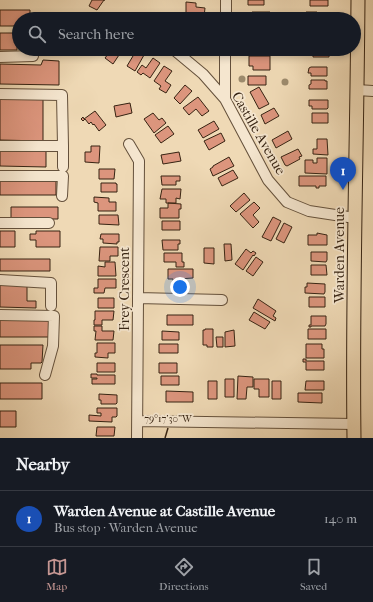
<!DOCTYPE html>
<meta charset="utf-8">
<style>
:root{--surface:#171b24;--page:#242831;--text:#f1f3f6;--muted:#9ea1a6;--line:#363941;--accent:#c59692}
body{margin:0;font-family:"IM FELL French Canon",serif;background:var(--page);color:var(--text)}
.you{position:absolute;left:180px;top:287px;width:14px;height:14px;margin:-10px;border:3px solid #fff;border-radius:50%;background:#1a73e8;box-shadow:0 0 0 6px #1a73e833}
.badge{display:grid;place-items:center;width:26px;height:26px;border-radius:50%;background:var(--accent);color:#fff;font-size:13px;font-weight:700}
.pin{position:absolute;translate:-50% -33px;filter:drop-shadow(0 1px 2px #0008)}
.pin::after{content:'';position:absolute;top:21px;width:14px;height:12px;background:inherit;clip-path:polygon(0 0,100% 0,50% 100%)}
.list{margin:0;padding:0;list-style:none}
h2{display:flex;justify-content:space-between;align-items:center;height:52px;margin:0;padding:0 16px;font-size:17px}
h2 small{font-size:13px;font-weight:400;color:var(--muted)}
.list li{display:grid;grid-template-columns:26px 1fr auto;gap:12px;align-items:center;box-sizing:border-box;height:56px;padding:0 16px;border-top:1px solid var(--line)}
.list b{display:block;font-size:15px;white-space:nowrap}
.list p{margin:0;font-size:13px;white-space:nowrap;color:var(--muted)}
.list em{font-size:13px;font-style:normal;color:var(--muted)}
.icon{flex:none;width:22px;height:22px;fill:none;stroke:currentColor;stroke-width:2;stroke-linecap:round;stroke-linejoin:round}
.map{position:relative;flex:none;width:373px;height:438px;overflow:hidden}
.search{position:absolute;background:var(--surface);box-shadow:0 2px 6px #0003;left:12px;right:12px;top:12px;height:44px;display:flex;align-items:center;gap:10px;box-sizing:border-box;padding:0 14px;border-radius:22px;color:var(--muted);font-size:15px}
.sheet{height:108px;background:var(--surface)}
nav{display:flex;justify-content:space-around;align-items:center;box-sizing:border-box;height:56px;border-top:1px solid var(--line);background:var(--surface);font-size:11px;color:var(--muted)}
nav a{display:grid;justify-items:center;gap:2px}
nav .on{color:var(--accent)}
.map>svg:first-child{display:block}
.building{fill:#dc957d;stroke:#362312}
.lines{fill:none;stroke-linecap:round;stroke-linejoin:round}
.minor-casing{stroke:#64503b;stroke-width:12}
.major-casing{stroke:#362312;stroke-width:15}
.minor{stroke:#f5e6cf;stroke-width:10}
.major{stroke:#efd9b5;stroke-width:13}
.tree{fill:#9c8a6c}
.ticks{fill:none;stroke:#362312;stroke-width:1.5}
.labels{text-anchor:middle;stroke-width:3.5;stroke-linejoin:round;paint-order:stroke}
.street-label{font-size:14px;fill:#362312;stroke:#f5e6cf}
.ticks-label{font-size:10px;text-anchor:middle;fill:#362312;stroke:#f5e6cf;stroke-width:3.5;stroke-linejoin:round;paint-order:stroke}
</style>
<div class="map">
<svg width="373" height="438" viewBox="0 0 373 438">
<rect width="100%" height="100%" fill="#efd9b5"/>
<filter id="stains"><feTurbulence type="fractalNoise" baseFrequency=".005" numOctaves="4"/><feColorMatrix values="0 0 0 0 .2 0 0 0 0 .09 0 0 0 0 .02 0 0 0 .5 -.17"/></filter>
<radialGradient id="worn" r=".72"><stop offset=".6" stop-color="#630" stop-opacity="0"/><stop offset="1" stop-color="#630" stop-opacity=".3"/></radialGradient>
<path class="building" d="M92,0H105H104L97,10L89,6Z
M248,0H264V5H248Z
M310,0H328V6H310Z
M186,2L196,3V7L205,8L204,17H186Z
M0,10H30V19H19V26H0Z
M252,12H270V19H252Z
M306,12H317V18L329,19H306Z
M0,33H17V50H0Z
M112,49H123L113,64L105,58Z
M249,49H265V53H251Z
M313,49H329V57H313Z
M136,51L144,55L135,71L127,66Z
M249,56H270V70H253V66H249Z
M153,58L160,63L150,78L143,73L141,75L137,72L142,65L146,68Z
M43,60L59,61V85L0,84V64L41,65Z
M164,66L172,71L165,81L171,85L166,93L159,89L161,86L154,81Z
M311,67H327V76H311V73H308L309,68Z
M248,76H266V85H248Z
M311,80H325V81H327V89H309V85L311,84Z
M185,85L192,91L180,104L174,98Z
M259,87L269,104L259,109L250,92Z
M198,97L209,111L202,116L196,109L189,115L183,108Z
M0,98H43V141L0,140Z
M309,100H328V108L327,109H312V106H309Z
M130,103L132,113L116,117L114,106Z
M274,108L279,116L265,124L261,115Z
M95,111L106,125L99,131L94,124L93,125L91,122L89,124L85,119L83,121L81,119L83,117L84,119Z
M153,113L159,120L162,118L166,123L154,133L144,119Z
M312,113H328V123H312Z
M214,121L219,129L203,138L198,130Z
M168,126L174,134L161,143L155,135Z
M288,131L292,139L276,148L272,140Z
M221,133L225,141L209,150L204,141Z
M317,139H327L328,155L313,154V149H317Z
M91,146H100L99,163L85,162V152H91Z
M46,149V167L0,166V150Z
M298,149L302,156L299,157L300,159L287,166L285,165L281,157Z
M179,152L181,161L163,164L161,155Z
M229,157L234,166L213,176L210,169L213,167V166Z
M317,158H327V174L305,173V160H313V163H317Z
M99,169H115L114,179H99Z
M233,170L238,178L222,186L218,178Z
M161,176H180V181H176V185H162Z
M299,176H326V186H319V188H316V186H299Z
M0,179H56V195H0Z
M101,183H116V184H117V192H101Z
M162,189H181L180,199L176,198V203H166V199H160Z
M244,193L250,200L236,212L230,206Z
M94,197L109,198V202H116V211H98V203L94,202Z
M254,202L260,208L253,215L259,222L253,228L240,214Z
M168,203L181,204V209H179V218H160V208H168Z
M11,207H58V219H11Z
M99,215H118L119,225L99,224Z
M273,217L281,221L271,241L262,237Z
M162,221H180V230H162Z
M284,223L292,227L284,243L276,239Z
M0,231H15V247H0Z
M36,231H60V247H36V240H30V234H36Z
M317,233L327,235V245H308V235H317Z
M101,234H119V242H117V244L103,243V239H100Z
M162,240H180V244H178V250H163Z
M224,244H231L232,260L225,261Z
M100,247H118V256H110V261H99Z
M204,248H214V264L204,263Z
M246,249L251,253L253,251L256,253L254,256L253,255L243,270L235,264Z
M311,252H327V260L326,262L311,261Z
M164,253H182V262H184V267H176V262H164Z
M256,257L263,262L253,276L246,271Z
M0,259H50V271H0Z
M105,262H115L116,276H98V266L105,267Z
M311,265H326L327,275H311Z
M168,269H193V278L178,279V282L173,281V279H168Z
M98,279H116V288H105L104,293H94V288H98Z
M0,283H27V301H36V308L0,307Z
M307,283L325,284V292L324,294L305,293V287H307Z
M309,297H325V307H309Z
M98,298H114V308H98Z
M258,299L276,311L273,316L276,318L275,321L253,308Z
M95,311H114L113,320H102V325H94V320H95Z
M254,312L270,322L265,329L249,320Z
M167,315H193V325H167Z
M311,316H326V324L325,326H311V327H309V325H311Z
M0,317L50,318V337H0Z
M94,326H102V331H114L113,340H95L96,331H94Z
M205,329H213V347H207V345H203V330H205Z
M308,329H326V339H308Z
M234,330L235,346L225,347V332Z
M162,331L179,332V340H162Z
M216,337H223V347H217Z
M97,343H115V353H108V358L95,357V353H97Z
M159,344H178V353H159Z
M306,344H322V349H324V358H306Z
M0,345H43L42,362L41,363H31V369H0Z
M303,359H306V361H324V370H306V362H303Z
M97,363H115V372H97Z
M159,363H177V373H159Z
M91,374H97V375H115V384H92V379H97V378H91Z
M161,376H179V385H161Z
M238,376L253,377V387H247L246,399H237Z
M225,379H234V397H225Z
M254,379H269V397H259V389H254Z
M208,381H217V399H208Z
M272,381H281V399H272Z
M306,381H324V390H305Z
M0,383H42V399H0Z
M166,391L193,392V402H166Z
M298,393H322V403L298,402Z
M99,394L117,395V403L116,404H101V400H99Z
M97,408H117V416L116,417H112V422L89,421V415L101,416V413H97Z
M0,411H16V427H0Z
M97,427H115L114,436H96Z"/>
<g class="lines">
<defs>
<path id="minor" d="M226,19V0
M173,49L203,74L225,99L268,180L287,202L309,211L355,218
M0,57L33,56V49
M357,90L373,91
M0,94L62,95L63,146H0
M225,99V49
M129,144L139,161L137,438
M63,146V167
M0,176H63L62,196
M0,223H49
M0,280L51,283V306
M138,298L222,300
M0,315L54,316L53,346L45,375
M138,421L354,424"/>
<path id="major" d="M354,438C352,292 357,146 358,0"/>
</defs>
<use href="#minor" class="minor-casing"/>
<use href="#major" class="major-casing"/>
<use href="#minor" class="minor"/>
<use href="#major" class="major"/>
</g>
<g class="tree">
<circle cx="242" cy="79" r="3.5"/>
<circle cx="285" cy="82" r="3.5"/>
</g>
<path class="ticks" d="M165,438L168,428"/>
<g class="labels">
<g class="street-label">
<text transform="translate(259 133) rotate(60)" y="5">Castille Avenue</text>
<text transform="translate(339 255) rotate(-90)" y="5">Warden Avenue</text>
<text transform="translate(124 289) rotate(-90)" y="5">Frey Crescent</text>
</g>
</g>
<g class="ticks-label">
<text x="168" y="422">79°17'30"W</text>
</g>
<rect width="100%" height="100%" filter="url(#stains)"/>
<rect width="100%" height="100%" fill="url(#worn)"/>
</svg>
<div class="you"></div>
<div class="pin badge" style="left:343px;top:190px;background:#1a4fb4">1</div>
<div class="search"><svg class="icon" aria-label="search" viewBox="0 0 24 24"><circle cx="10" cy="10" r="6"/><path d="M15 15l6 6"/></svg>Search here</div>
</div>
<section class="sheet">
<h2>Nearby<small></small></h2>
<ul class="list">
<li><span class="badge" style="background:#1a4fb4">1</span><div><b>Warden Avenue at Castille Avenue</b><p>Bus stop · Warden Avenue</p></div><em>140 m</em></li>
</ul>
</section>
<nav>
<a class="on"><svg class="icon" aria-label="map" viewBox="0 0 24 24"><path d="M3 6l6-2 6 2 6-2v14l-6 2-6-2-6 2zM9 4v14M15 6v14"/></svg>Map</a>
<a><svg class="icon" aria-label="directions" viewBox="0 0 24 24"><path d="M12 3l9 9-9 9-9-9zM9 14v-3h6M13 9l2 2-2 2"/></svg>Directions</a>
<a><svg class="icon" aria-label="saved" viewBox="0 0 24 24"><path d="M7 4h10v16l-5-4-5 4z"/></svg>Saved</a>
</nav>
